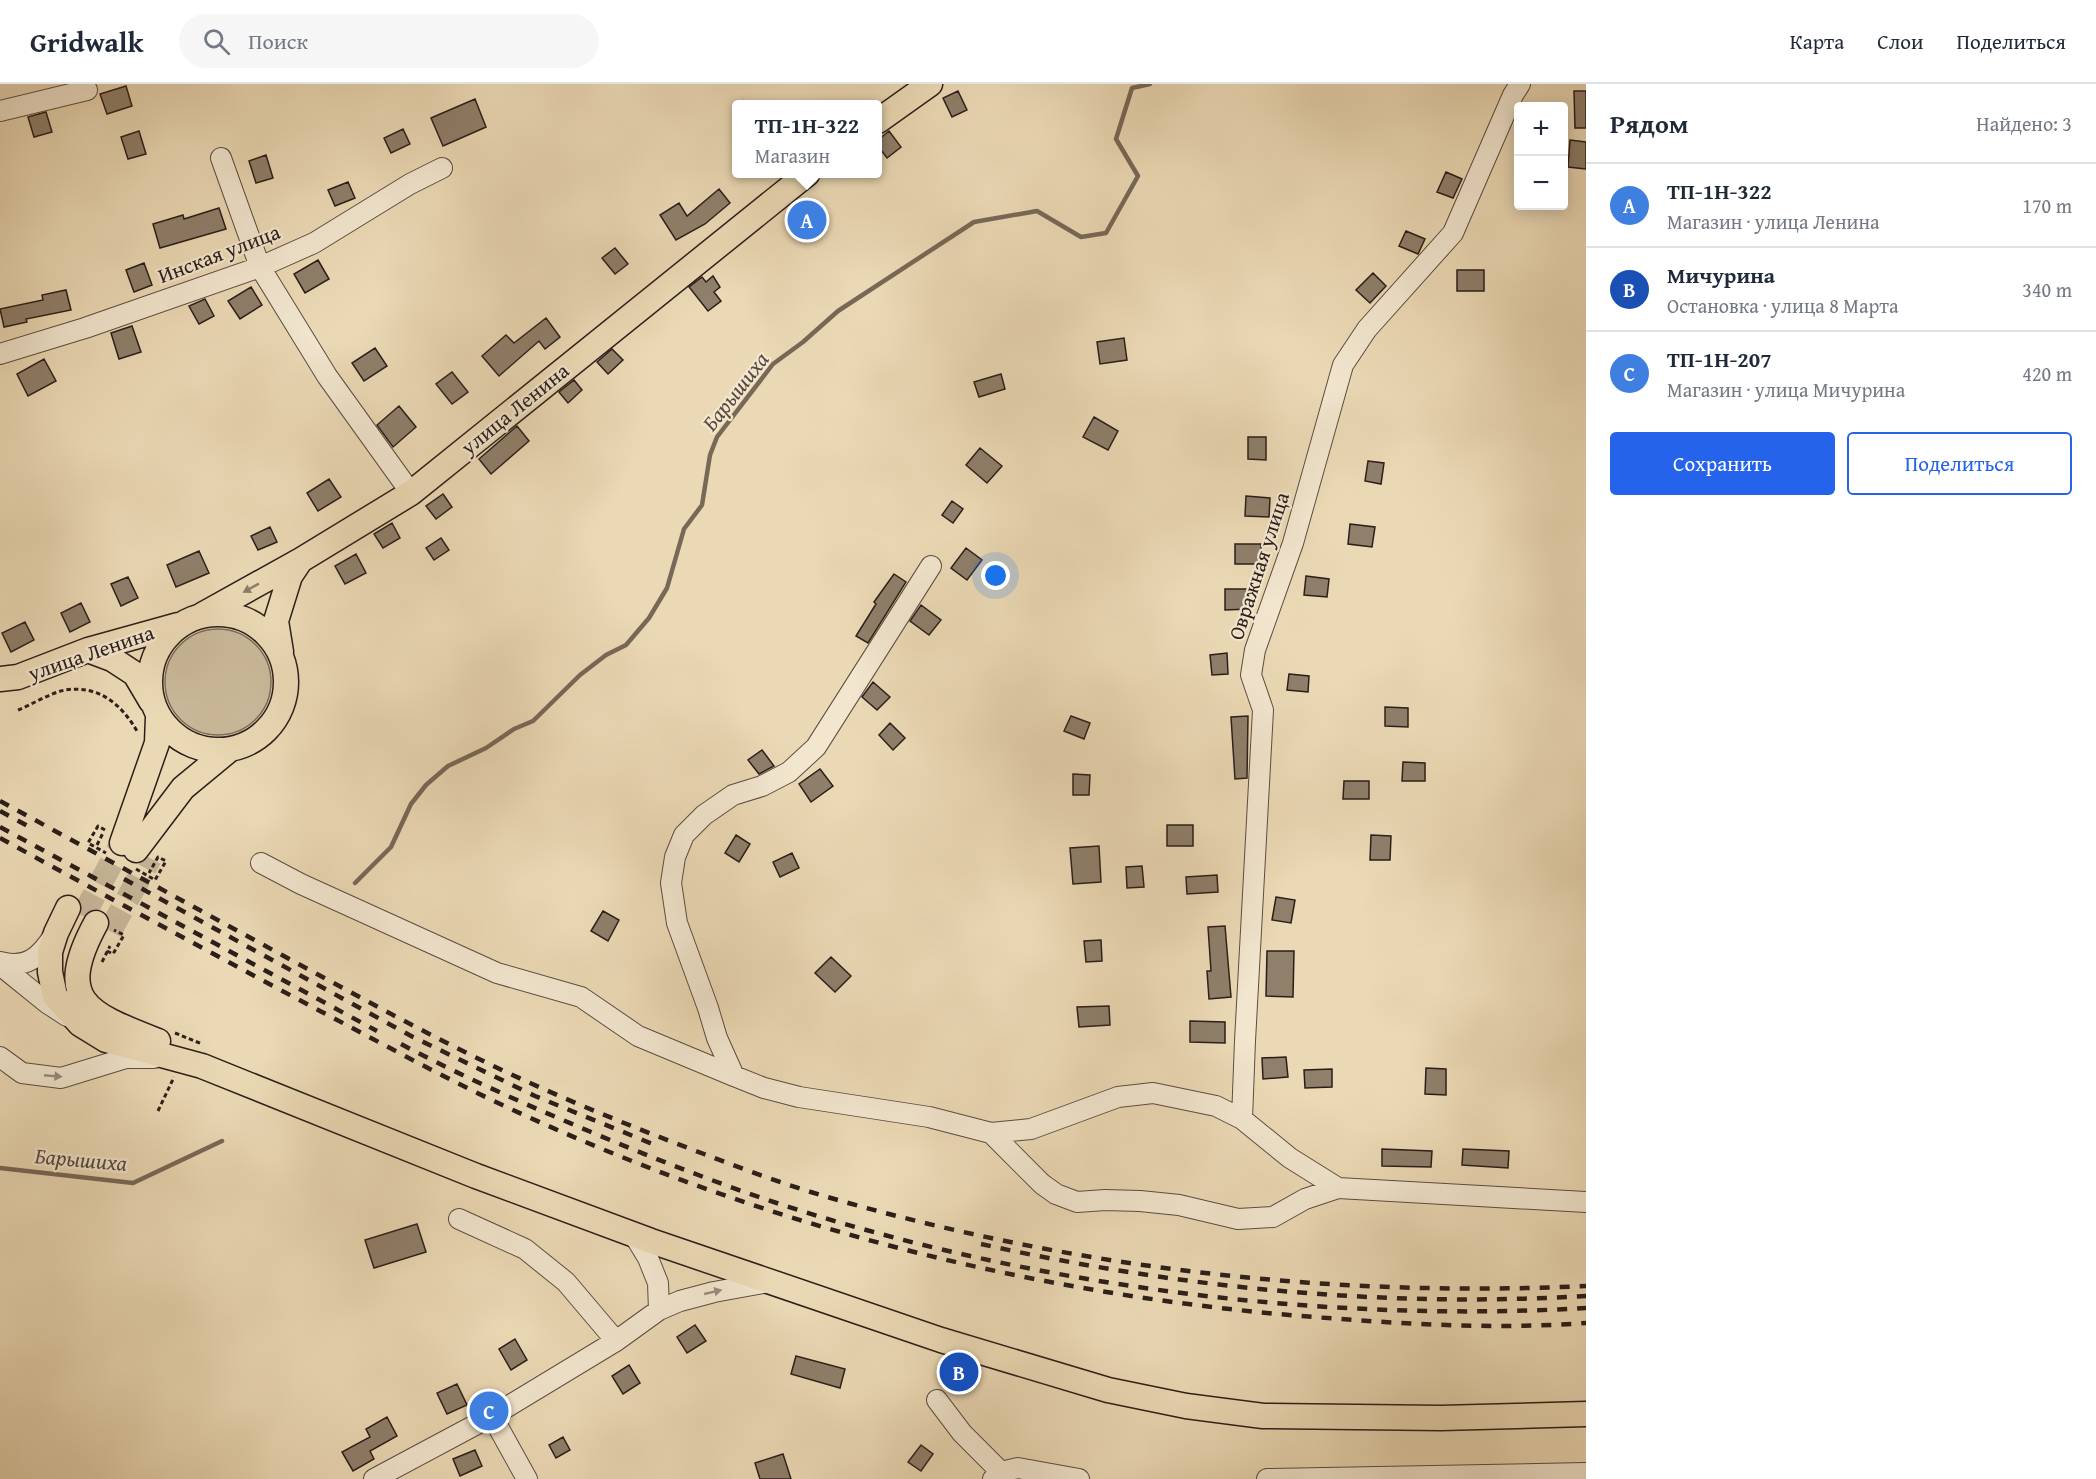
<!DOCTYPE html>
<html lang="ru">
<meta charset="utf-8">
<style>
:root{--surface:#fff;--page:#f6f6f7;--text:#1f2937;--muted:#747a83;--line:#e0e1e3;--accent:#2563eb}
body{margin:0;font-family:"Gentium Book Plus",serif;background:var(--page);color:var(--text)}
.controls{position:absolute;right:18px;top:18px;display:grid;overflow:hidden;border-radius:6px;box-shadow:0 3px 15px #0003}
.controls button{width:54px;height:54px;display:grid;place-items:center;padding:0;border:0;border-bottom:2px solid var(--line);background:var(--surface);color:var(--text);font:30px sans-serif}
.you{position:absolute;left:996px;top:492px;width:21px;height:21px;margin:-15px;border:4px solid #fff;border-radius:50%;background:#1a73e8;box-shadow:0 0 0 9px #1a73e833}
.badge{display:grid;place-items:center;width:39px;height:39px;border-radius:50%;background:var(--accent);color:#fff;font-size:20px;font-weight:700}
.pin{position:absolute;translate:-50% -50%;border:3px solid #fff;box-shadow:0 2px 6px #0006}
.popup{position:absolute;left:732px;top:16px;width:150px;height:78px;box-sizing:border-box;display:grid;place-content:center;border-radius:6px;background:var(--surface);filter:drop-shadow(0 2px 4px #0005);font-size:20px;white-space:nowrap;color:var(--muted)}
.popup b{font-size:22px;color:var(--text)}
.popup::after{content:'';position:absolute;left:50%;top:100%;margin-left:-12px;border:12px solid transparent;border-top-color:var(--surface)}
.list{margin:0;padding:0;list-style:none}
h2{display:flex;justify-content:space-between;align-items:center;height:78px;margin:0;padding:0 24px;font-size:26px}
h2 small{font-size:20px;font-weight:400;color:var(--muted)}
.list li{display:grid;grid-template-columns:39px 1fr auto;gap:18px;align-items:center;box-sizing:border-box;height:84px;padding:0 24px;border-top:2px solid var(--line)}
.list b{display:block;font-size:22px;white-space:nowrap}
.list p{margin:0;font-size:20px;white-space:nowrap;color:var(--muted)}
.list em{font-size:20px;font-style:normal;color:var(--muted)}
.actions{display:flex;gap:12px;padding:18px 24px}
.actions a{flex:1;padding:14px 0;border:2px solid var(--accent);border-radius:6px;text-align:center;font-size:21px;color:var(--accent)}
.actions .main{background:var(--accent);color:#fff}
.icon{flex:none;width:33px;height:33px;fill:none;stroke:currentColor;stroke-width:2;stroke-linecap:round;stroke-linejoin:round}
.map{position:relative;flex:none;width:1586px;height:1395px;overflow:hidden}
header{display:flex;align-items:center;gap:36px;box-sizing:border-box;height:84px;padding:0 30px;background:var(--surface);border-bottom:2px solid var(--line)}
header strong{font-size:28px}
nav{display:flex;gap:33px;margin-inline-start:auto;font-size:21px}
.search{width:420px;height:54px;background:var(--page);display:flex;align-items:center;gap:15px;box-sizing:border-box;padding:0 21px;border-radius:33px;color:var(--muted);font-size:22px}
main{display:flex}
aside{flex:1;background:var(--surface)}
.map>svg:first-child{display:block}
.green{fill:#cab99b;stroke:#7a6c5a;stroke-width:1.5}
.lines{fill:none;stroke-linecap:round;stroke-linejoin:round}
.stream{stroke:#776857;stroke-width:4.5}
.building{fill:#8f7f6b;stroke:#2b1e1a;stroke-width:1.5}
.major-tunnel{stroke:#c5b496;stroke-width:24;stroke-dasharray:24 12;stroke-linecap:butt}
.minor-casing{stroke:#5b4d41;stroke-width:22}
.major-casing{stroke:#2b1e1a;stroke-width:27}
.path{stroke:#2b1e1a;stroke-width:3;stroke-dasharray:4.5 3;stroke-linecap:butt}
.minor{stroke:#f2e6cf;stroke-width:20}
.major{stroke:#ebd9b5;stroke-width:24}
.rail{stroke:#2b1e1a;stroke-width:4.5;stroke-dasharray:10 10;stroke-linecap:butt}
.oneway{fill:#8b7c68}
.oneway2{fill:#988c7e}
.labels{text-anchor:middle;stroke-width:4.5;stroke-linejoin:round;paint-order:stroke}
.street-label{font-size:21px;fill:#2b1e1a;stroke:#f2e6cf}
.water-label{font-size:22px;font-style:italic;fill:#57493e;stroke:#f2e6cf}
</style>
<header>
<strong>Gridwalk</strong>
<div class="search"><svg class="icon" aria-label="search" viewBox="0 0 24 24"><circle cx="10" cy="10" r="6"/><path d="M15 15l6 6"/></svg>Поиск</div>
<nav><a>Карта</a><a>Слои</a><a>Поделиться</a></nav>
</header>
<main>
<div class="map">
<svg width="1586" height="1395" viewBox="0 0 1586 1395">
<rect width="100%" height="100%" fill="#ebd9b5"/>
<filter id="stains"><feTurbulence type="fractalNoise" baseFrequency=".00333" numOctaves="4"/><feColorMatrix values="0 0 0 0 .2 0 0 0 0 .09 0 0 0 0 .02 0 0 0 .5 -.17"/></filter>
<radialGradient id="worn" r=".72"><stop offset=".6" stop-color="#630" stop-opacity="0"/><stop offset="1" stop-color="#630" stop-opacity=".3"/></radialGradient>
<path class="green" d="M165 598a53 53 0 1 1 106 0a53 53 0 1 1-106 0Z"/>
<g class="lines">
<path class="stream" d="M355,799L391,763L411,720L426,701L448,682L486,664L514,645L533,637L580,591L606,571L626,561L649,534L667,504L684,445L702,421L710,371L717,353L773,280L803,258L838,227L974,138L1037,127L1081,153L1106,149L1138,92L1116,55L1132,4L1150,0
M0,1084L133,1099L222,1057"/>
</g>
<path class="building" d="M126,2L132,22L107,30L100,10Z
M958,7L967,26L952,33L943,14Z
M1574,7H1586V44H1575Z
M475,15L486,43L443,62L431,34Z
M46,28L52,48L34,53L28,33Z
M403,45L410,60L391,69L384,54Z
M139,47L146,70L128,75L121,53Z
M889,47L901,63L887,74L878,62V56Z
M1570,56L1586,58V85L1568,83Z
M266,71L273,94L256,99L249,77Z
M1446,88L1462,95L1453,114L1437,108Z
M348,98L355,114L335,122L328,106Z
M719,105L730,119L705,140L676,156L660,131L679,119L687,132Z
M219,124L226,145L160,164L153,140L183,131L184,135Z
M1406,147L1425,155L1418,170L1399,162Z
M615,164L628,180L615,190L602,174Z
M318,176L329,195L305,209L294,190Z
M144,179L152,201L134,208L126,186Z
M1457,186H1484V207H1457Z
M1373,189L1386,202L1370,219L1356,206Z
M713,192L720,203L714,208L721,217L708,227L689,203L702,193L706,198Z
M251,203L262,221L240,235L228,217Z
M66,206L71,226L26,235L27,238L4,243L0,225L43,216L42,211Z
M205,215L214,232L199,240L189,222Z
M546,234L560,253L545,265L539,257L499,292L482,272L506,251L514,259Z
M132,242L141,268L119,275L111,249Z
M1124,254L1127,276L1100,280L1097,258Z
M375,264L387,282L364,297L352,279Z
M612,265L623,276L608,290L597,278Z
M44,275L56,297L28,312L17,290Z
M452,288L468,308L452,320L436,300Z
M1001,290L1005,305L979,313L974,298Z
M574,296L582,306L568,319L559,308Z
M399,322L416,343L393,363L377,341Z
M1094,333L1118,347L1108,366L1083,353Z
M517,342L529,357L491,390L479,375Z
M1248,353H1266V376L1248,375Z
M980,364L1002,382L987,399L966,381Z
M1368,377L1384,379L1381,400L1365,397Z
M329,395L341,413L318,427L307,409Z
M443,410L452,423L436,435L426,422Z
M1246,412L1270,414L1269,433L1245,432Z
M952,417L963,425L953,439L942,431Z
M392,439L400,454L383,464L374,450Z
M1350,440L1375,443L1372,463L1348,460Z
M270,443L277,458L258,466L251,452Z
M441,454L449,466L434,476L426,464Z
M1235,460H1261V480H1235Z
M966,464L982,476L967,496L951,484Z
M199,467L209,489L176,503L167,481Z
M356,470L366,489L345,500L335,482Z
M894,490L906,498L868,559L856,552L876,520L874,518Z
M1306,492L1329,495L1327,513L1304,511Z
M128,493L138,514L121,522L111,500Z
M1225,505H1250V525L1225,526Z
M81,519L90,538L70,548L61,529Z
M921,521L941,536L929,551L910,537Z
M25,538L34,556L11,568L2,549Z
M1227,569L1228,590L1212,591L1210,571Z
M1289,590L1309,592L1308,608L1287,606Z
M873,598L890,613L877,626L862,613Z
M1385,623L1408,624V643L1385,642Z
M1071,632L1090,639L1084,655L1064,647Z
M1248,632L1247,694L1235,695L1231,633Z
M890,639L905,654L893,666L879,651Z
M762,666L774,682L759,690L748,676Z
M1403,678L1425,679V697H1402Z
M820,685L833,702L811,718L799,700Z
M1073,690L1090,691L1089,711H1073Z
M1344,697H1369V715H1343Z
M1167,741H1193V762H1167Z
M736,751L750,760L739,778L725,769Z
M1371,751L1391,752L1390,776H1370Z
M1099,762L1101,798L1073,800L1070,764Z
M792,769L799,784L780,793L773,778Z
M1142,782L1144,803L1127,804L1126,783Z
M1217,791L1218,808L1187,810L1186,793Z
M1276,813L1295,816L1291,839L1272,836Z
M603,827L619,836L608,857L591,847Z
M1225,842L1231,913L1209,915L1207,887H1211L1208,843Z
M1101,856L1102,877L1086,878L1084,857Z
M1267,867H1294L1293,913L1266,912Z
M831,873L851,892L835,908L815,889Z
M1109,922L1110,941L1079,943L1077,923Z
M1190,937L1225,938V959L1190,958Z
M1286,973L1288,993L1263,995L1262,974Z
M1426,984L1446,985V1011L1425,1010Z
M1332,985V1003L1305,1004L1304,986Z
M1382,1065L1432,1067L1431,1083L1382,1082Z
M1463,1065L1509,1067L1508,1084L1462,1081Z
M417,1140L426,1168L374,1184L365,1156Z
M695,1241L706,1257L687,1269L677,1253Z
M515,1255L527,1276L511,1286L499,1265Z
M796,1272L845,1285L840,1304L791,1290Z
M629,1281L640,1299L623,1310L612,1292Z
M457,1300L467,1321L447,1330L437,1309Z
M387,1333L397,1352L370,1367L374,1375L353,1387L342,1368L370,1353L366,1345Z
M563,1353L570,1366L556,1374L549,1361Z
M921,1361L933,1370L921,1387L908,1378Z
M475,1366L482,1382L460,1392L453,1375Z
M783,1370L791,1395H760L755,1379Z"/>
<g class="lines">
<path class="major-tunnel" d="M83,832L122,759
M110,847L150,774"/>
<defs>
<path id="minor" d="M0,27L87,6
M221,74L260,183L327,292L411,409
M0,270L85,244L260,183L314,159L410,100L442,84
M931,482L816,663L789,688L762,702L733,711L704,731L684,751L675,773L671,799L677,839L708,924L717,954L734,992L764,1004L799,1013L929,1033L991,1049L1031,1045L1118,1013L1153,1009L1216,1022L1242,1035L1290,1074L1338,1104L1586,1118
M261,779L301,800L497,889L581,913L638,952L734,992
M0,878C27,885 40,873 54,851
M0,881L47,919L67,932
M0,973L22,989L61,994L126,974H154
M1242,1035L1245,957L1263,626L1251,591L1255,566L1293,459L1343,281L1367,245L1453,149L1513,11L1520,0
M991,1049L1042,1100L1056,1110L1077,1118L1105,1116L1140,1117L1179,1121L1238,1135L1273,1133L1305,1115L1338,1104
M459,1135L525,1165L566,1198L616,1257
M634,1151L648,1174L658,1199L659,1226
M937,1316L962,1349L1001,1388L993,1395
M492,1332L527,1395
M1001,1388L1018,1384L1079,1395
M374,1395L492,1332L616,1257L659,1226L680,1217L714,1208L769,1198
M1267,1395L1586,1389"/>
<path id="major" d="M878,37L930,0
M150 598a68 68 0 1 1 136 0a68 68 0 1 1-136 0Z
M202,531L301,476L411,409L807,90
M88,566L112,575L135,590L151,617
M281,568L276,537L290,492L300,477
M0,595L18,593L88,566L178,541
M122,759L157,659L158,633
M136,766L183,704L229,666
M68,824L56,849L50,868V888L55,912L80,940L106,956L202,982L476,1092L651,1157L941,1256L1108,1306L1186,1322L1263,1332L1441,1334L1586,1330
M96,839C53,918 89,930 158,957"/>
</defs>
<use href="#minor" class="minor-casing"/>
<use href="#major" class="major-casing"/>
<path class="path" d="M18,626C33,620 50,609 65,606C99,601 121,620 137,647
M105,746L98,742L88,759L106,769
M97,761L103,749
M136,785L155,796L166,777L158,773L149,789
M107,867L113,870L124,851L114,846
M102,878L110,862
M175,949L202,960
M158,1027L174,993"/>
<use href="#minor" class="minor"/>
<use href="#major" class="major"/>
<path class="rail" d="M0,717C94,768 188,820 282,871C367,917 451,964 539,1003C593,1027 648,1049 704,1070C743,1085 783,1100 824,1112C1070,1184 1329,1214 1586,1202
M0,727L35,746
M0,743L377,947
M0,754C106,812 213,870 320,927C387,962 455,1000 524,1031C782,1149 1057,1216 1341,1235C1422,1241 1505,1245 1586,1239
M124,795L413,953L535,1012L655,1061
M401,960C463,993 527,1021 591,1048C643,1070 694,1090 747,1109C1007,1199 1311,1240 1586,1224
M981,1160C1179,1204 1384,1224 1586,1212"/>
</g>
<defs><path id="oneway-solid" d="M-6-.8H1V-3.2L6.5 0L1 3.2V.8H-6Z" transform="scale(1.5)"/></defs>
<use class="oneway" href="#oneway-solid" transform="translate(251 504) rotate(151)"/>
<g class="oneway2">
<use href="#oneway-solid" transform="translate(53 992) rotate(5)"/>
<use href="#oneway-solid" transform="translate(713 1208) rotate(-13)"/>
</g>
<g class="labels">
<g class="street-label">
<text transform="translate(219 170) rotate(-21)" y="7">Инская улица</text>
<text transform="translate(515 325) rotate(-39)" y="7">улица Ленина</text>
<text transform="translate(1259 482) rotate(-72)" y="7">Овражная улица</text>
<text transform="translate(91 569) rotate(-19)" y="7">улица Ленина</text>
</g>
<g class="water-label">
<text transform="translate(735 307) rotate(-52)" y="8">Барышиха</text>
<text transform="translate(81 1075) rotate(5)" y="8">Барышиха</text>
</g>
</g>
<rect width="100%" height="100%" filter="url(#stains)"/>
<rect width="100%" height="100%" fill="url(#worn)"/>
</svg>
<div class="controls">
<button>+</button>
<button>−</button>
</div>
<div class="you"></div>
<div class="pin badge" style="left:807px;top:136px;background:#3f7fe0">A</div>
<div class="popup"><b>ТП-1Н-322</b>Магазин</div>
<div class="pin badge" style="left:959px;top:1288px;background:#1a4fb4">B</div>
<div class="pin badge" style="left:489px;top:1327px;background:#3f7fe0">C</div>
</div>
<aside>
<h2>Рядом<small>Найдено: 3</small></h2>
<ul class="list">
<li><span class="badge" style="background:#3f7fe0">A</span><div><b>ТП-1Н-322</b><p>Магазин · улица Ленина</p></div><em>170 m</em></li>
<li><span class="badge" style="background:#1a4fb4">B</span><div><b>Мичурина</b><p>Остановка · улица 8 Марта</p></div><em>340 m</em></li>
<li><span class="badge" style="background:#3f7fe0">C</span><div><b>ТП-1Н-207</b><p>Магазин · улица Мичурина</p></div><em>420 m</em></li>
</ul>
<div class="actions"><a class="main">Сохранить</a><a>Поделиться</a></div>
</aside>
</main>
